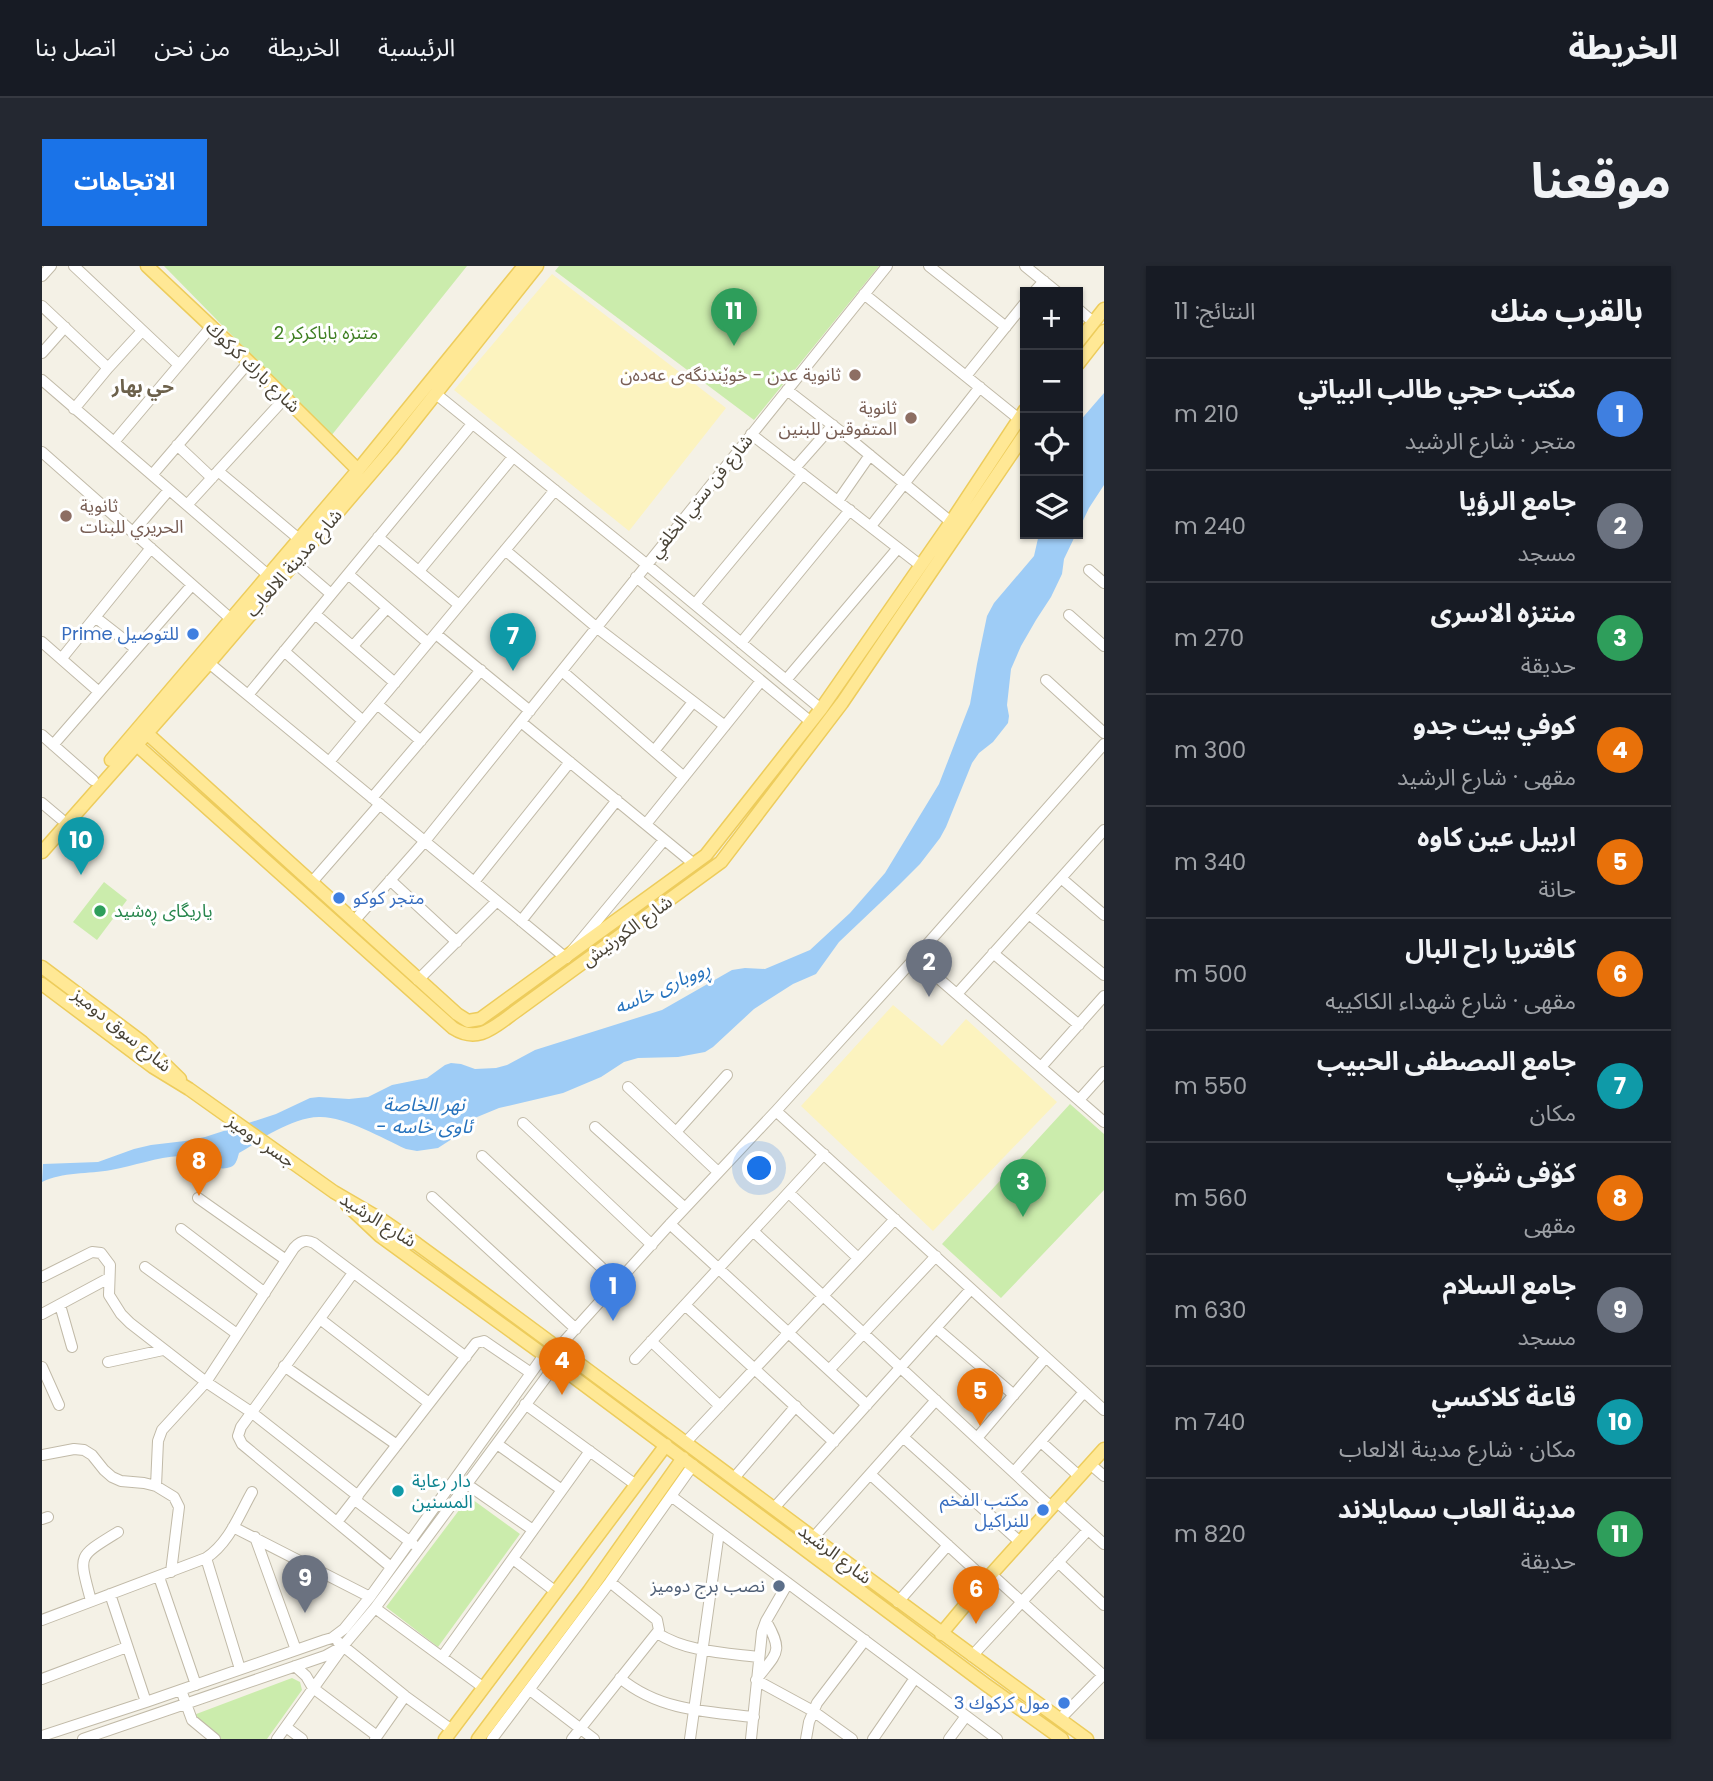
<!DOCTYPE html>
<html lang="ar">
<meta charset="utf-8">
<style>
:root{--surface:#171b24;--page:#242831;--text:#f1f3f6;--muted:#9ea1a6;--line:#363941;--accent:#1a73e8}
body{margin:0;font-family:Poppins,"Noto Sans Arabic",sans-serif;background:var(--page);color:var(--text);direction:rtl}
.controls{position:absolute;right:21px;top:21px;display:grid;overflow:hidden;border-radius:0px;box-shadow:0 2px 5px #0004}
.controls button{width:63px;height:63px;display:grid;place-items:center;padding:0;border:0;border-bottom:2px solid var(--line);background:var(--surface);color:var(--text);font:35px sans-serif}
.you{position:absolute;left:718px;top:903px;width:24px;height:24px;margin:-18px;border:5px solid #fff;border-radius:50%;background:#1a73e8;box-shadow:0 0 0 10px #1a73e833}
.badge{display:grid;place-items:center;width:46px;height:46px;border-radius:50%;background:var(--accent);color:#fff;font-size:23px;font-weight:700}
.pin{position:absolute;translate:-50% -58px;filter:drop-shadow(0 2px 4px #0008)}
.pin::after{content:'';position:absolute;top:37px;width:24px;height:21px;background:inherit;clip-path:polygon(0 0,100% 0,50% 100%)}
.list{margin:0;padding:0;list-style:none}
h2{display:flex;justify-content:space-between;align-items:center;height:91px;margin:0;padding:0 28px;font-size:30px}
h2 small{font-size:23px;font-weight:400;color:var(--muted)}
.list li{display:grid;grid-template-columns:46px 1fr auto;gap:21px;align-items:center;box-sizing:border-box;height:112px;padding:0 28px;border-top:2px solid var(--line)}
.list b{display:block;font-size:26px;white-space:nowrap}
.list p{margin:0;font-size:23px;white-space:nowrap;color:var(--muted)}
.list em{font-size:23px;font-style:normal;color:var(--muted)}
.icon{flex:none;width:38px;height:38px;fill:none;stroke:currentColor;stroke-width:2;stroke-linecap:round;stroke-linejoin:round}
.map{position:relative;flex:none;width:1062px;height:1473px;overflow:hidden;direction:ltr;border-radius:0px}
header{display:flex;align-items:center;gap:42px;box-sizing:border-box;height:98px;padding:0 35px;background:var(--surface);border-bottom:2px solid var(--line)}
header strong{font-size:33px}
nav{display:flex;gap:38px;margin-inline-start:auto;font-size:24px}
.intro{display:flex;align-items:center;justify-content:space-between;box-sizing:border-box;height:168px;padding:0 42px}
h1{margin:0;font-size:49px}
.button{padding:18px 32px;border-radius:0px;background:var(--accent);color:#fff;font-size:24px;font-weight:700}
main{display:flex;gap:42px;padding:0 42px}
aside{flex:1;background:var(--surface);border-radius:0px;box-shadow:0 2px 5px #0004}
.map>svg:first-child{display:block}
.green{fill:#cbecac}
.sand{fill:#fcf3bf}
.water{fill:#9eccf6}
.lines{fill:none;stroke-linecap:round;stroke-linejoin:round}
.minor-casing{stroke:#c1baa8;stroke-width:12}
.major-casing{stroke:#edcc5c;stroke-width:15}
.minor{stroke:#fff;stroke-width:10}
.major{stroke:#ffe895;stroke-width:12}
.education-dot{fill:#8d6e63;stroke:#fff;stroke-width:2.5}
.shop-dot{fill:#3f7fe0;stroke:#fff;stroke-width:2.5}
.leisure-dot{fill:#2e9e5b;stroke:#fff;stroke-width:2.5}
.culture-dot{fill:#0f9aa8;stroke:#fff;stroke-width:2.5}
.service-dot{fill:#5c6f8a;stroke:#fff;stroke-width:2.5}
.labels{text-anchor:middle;stroke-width:6;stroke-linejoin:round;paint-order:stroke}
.park-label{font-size:18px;fill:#3f7f23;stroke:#fff}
.street-label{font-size:18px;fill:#484235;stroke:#fff}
.education-label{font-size:18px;fill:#785e54;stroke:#fff;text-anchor:end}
.shop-label{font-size:18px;fill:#366cbe;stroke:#fff;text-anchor:end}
.leisure-label{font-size:18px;fill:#27864d;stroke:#fff;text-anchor:start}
.culture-label{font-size:18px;fill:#0d838f;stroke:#fff;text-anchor:start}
.service-label{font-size:18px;fill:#4e5e75;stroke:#fff;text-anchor:end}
.neighbourhood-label{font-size:19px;font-weight:bold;fill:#6c614b;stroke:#fff}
.water-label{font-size:19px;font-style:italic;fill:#2572bd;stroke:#fff}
</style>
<header>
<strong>الخريطة</strong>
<nav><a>الرئيسية</a><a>الخريطة</a><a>من نحن</a><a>اتصل بنا</a></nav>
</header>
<div class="intro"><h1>موقعنا</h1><a class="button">الاتجاهات</a></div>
<main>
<aside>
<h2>بالقرب منك<small>النتائج: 11</small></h2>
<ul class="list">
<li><span class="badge" style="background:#3f7fe0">1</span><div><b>مكتب حجي طالب البياتي</b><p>متجر · شارع الرشيد</p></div><em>210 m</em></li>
<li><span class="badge" style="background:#6b7280">2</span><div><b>جامع الرؤيا</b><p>مسجد</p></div><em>240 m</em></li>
<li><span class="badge" style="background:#2e9e5b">3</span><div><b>منتزه الاسرى</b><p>حديقة</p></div><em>270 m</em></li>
<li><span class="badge" style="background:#e8710a">4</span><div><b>كوفي بيت جدو</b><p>مقهى · شارع الرشيد</p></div><em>300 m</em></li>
<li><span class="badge" style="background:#e8710a">5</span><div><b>اربيل عين كاوه</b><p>حانة</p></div><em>340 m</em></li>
<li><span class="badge" style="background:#e8710a">6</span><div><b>كافتريا راح البال</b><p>مقهى · شارع شهداء الكاكييه</p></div><em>500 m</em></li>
<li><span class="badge" style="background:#0f9aa8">7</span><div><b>جامع المصطفى الحبيب</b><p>مكان</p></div><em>550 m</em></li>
<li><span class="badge" style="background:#e8710a">8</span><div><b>کۆفی شۆپ</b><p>مقهى</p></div><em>560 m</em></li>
<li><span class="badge" style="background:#6b7280">9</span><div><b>جامع السلام</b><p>مسجد</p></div><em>630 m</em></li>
<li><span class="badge" style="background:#0f9aa8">10</span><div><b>قاعة كلاكسي</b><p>مكان · شارع مدينة الالعاب</p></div><em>740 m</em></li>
<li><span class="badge" style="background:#2e9e5b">11</span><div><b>مدينة العاب سمايلاند</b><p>حديقة</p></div><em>820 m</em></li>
</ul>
</aside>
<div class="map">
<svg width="1062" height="1473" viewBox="0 0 1062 1473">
<rect width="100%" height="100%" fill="#f4f1e6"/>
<path class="green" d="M122,0H425L289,170Z
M517,0H837L712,154L513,5Z
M62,616L85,634L55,674L31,656Z
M1028,838L1062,868V924L959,1032L900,978Z
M427,1231L478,1268L396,1381L344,1341Z
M250,1412L258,1416L260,1424L225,1473H178L149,1450Z"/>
<path class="sand" d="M510,8L684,142L587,265L412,124Z
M851,739L900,780L924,753L1015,836L891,965L759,840Z"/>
<path class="water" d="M1062,127V219L1047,242L1036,265V157Z
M997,268H1034L1022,293L1020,308L1009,331L994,354L979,380L969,403L965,439L967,450L966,457L951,476L937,487L930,497L904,561L898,572L878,598L857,619L797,676L774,708L751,718L712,743L671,781L663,786L636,791L596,792L582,796L559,811L521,827L457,842L423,856L413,871L396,882L375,885L364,883C340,872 302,850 277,851C263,851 247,858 235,864C222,870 210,880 197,887C195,894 194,901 185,902C170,905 155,889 138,890C115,891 92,900 69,904C47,908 20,906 0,916L1,898L56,896L92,883L109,879L143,875L163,871L234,848L268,832L277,831L307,833L326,831L350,819L385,812L403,799L409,797L419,798L433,803L454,802L465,799L493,784L620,744L690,704L703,702L723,703L768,684L808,647L843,607L897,518L928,438L935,398L945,350L952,337L992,290Z"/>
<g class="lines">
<defs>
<path id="minor" d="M32,0L137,99
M887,0L964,61
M983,0L1015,26
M0,10L9,0
M992,26L1002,15
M822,28L977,153
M0,40L66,102L32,143
M1036,43L1051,56
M0,87L23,61
M66,102L100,65
M924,110L983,37
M0,114L226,309
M745,124L807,172L909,256
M394,128L604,298L779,443
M709,168L878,299
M72,176L169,61
M135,179L170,212
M0,186L189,353
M753,202L791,159
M176,205L257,273
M110,209L207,96
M796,235L828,189
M145,239L243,132
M829,260L938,121
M91,266L127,224
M336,271L417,339
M463,284L554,361L683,460
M253,297L289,328
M1047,304L1062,317
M377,305L471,191
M306,308L386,377
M594,311L769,456
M653,338L761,208
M273,348L353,417
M1027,349L1062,380
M53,351L94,383
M394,368L488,445
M0,376L57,426
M699,377L808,244
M311,380L345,342
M242,385L321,455
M20,392L109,282
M167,397L524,692L622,574
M520,405L642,511
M744,414L856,282
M1004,414L1062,467
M206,429L430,158
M335,438L379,475
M479,456L652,598
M0,469L51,514
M11,479L150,319
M612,485L651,436
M287,496L513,224
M330,532L439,404
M0,537L19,553
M604,558L719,415
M1019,612L1062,649
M348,614L415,676
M270,616L338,538
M432,616L528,496
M987,648L1062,709
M313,654L383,575L845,0
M479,655L575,534
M951,687L1037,759
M873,692L1062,856
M376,714L455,635
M915,728L1062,564
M999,801L1062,730
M586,821L676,906
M1037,834L1062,806
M734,845L1062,1144
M481,857L610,979
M553,861L643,942
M634,866L685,809
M440,890L576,1017
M747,927L816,992
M390,931L534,1063
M156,932L244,994
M628,958L825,1139
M139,963L223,1027
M711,965L1009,1241
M103,1001L195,1068
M311,1007L199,1161L196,1170L200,1178L349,1301
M0,1011L50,986L59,987L68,999L67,1029L79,1048L88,1057L164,1116L209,1146L316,1230
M18,1039L30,1081
M643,1039L792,1176
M0,1048L67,1012
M278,1053L387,1137
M894,1062L972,1129
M609,1075L678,1140
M516,1082L628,958L734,845L873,692L1062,478
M593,1093L782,888
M66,1096L121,1084
M242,1100L355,1179
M0,1101L17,1139
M787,1104L894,990
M483,1138L594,1219
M861,1171L978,1276
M935,1172L1004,1091
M644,1176L853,953
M999,1176L1037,1210
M455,1178L520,1224
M0,1189L32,1183L42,1184L50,1189L62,1204L70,1211L79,1215L102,1217L114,1220L132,1231L137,1241L129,1306
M1048,1198L1062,1210
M972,1206L1042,1126
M828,1208L944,1314
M692,1212L754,1140
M426,1219L491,1264
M114,1220L116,1175L120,1164L164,1116L252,982C258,975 264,973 272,977L424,1091
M629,1230L955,1473
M313,1234L371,1278
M1014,1235L1062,1278
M732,1242L929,1023
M0,1253L6,1251
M295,1256L434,1077L442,1075L489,1107
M191,1261L328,1331
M213,1271L254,1384
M771,1272L894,1134
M164,1292L198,1403
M471,1293L514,1326
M1016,1296L1062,1339
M949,1308L1062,1410
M117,1311L154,1419
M68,1328L104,1436
M49,1335C37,1288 34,1292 76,1266
M856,1336L906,1279
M333,1342L442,1422
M0,1354L164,1292C187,1277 197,1249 210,1226
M724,1355C742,1387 735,1386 714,1414L771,1445L810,1473
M615,1367C644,1386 684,1387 717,1391
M296,1376L363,1430L410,1464
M930,1390L1046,1264
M400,1391L548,1185
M253,1400L264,1410L271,1422L335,1470
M578,1412C616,1444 664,1446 712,1451
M0,1413L85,1381
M139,1424L150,1454L173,1473
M488,1424L552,1473
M1018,1453L1062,1408
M244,1461L260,1473
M0,1470L104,1436L283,1374L290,1372L302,1363L328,1331L510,1078
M41,1473L283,1390L301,1380L333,1342L522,1087
M235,1473L298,1385
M333,1473L363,1430
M450,1473L568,1316L651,1199
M530,1473L617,1364L615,1354L568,1316
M648,1473L677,1266
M709,1473L720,1366L724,1355L746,1317
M764,1473L767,1456L775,1437L823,1374
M831,1473L873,1412
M907,1473L924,1450"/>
<path id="major" d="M105,0L207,96L316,204
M1036,76L1062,43
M1036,98L1062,65
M98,461L415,748L426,755L438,753L664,589L779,443L909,256L983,144
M88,473L411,762C436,778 452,761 473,746L679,596L800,437L983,168
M69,494L316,204L482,0
M0,586L167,397L349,184L495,0
M0,701L100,776L138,813
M0,718L111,801L147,823L292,926L340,954L375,978C599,1142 820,1310 1045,1473
M305,939L338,970L502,1089L943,1418L1020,1473
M899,1368L944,1314L1062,1183
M403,1473L624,1179
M436,1473L547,1325L641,1192"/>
</defs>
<use href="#minor" class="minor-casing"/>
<use href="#major" class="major-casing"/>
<use href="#minor" class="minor"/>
<use href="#major" class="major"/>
</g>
<g class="education-dot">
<circle cx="813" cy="109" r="7"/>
<circle cx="869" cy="152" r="7"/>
<circle cx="24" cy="250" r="7"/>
</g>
<g class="shop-dot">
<circle cx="151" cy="368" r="7"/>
<circle cx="297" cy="632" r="7"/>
<circle cx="1001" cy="1244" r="7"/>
<circle cx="1022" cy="1437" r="7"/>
</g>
<circle class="leisure-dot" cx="58" cy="645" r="7"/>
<circle class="culture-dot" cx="356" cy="1225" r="7"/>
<circle class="service-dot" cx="737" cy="1320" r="7"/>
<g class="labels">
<g class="park-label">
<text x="284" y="73">متنزه باباكركر 2</text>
</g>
<g class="street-label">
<text transform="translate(211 101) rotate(44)" y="6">شارع بارك كركوك</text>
<text transform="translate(659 230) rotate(-51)" y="6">شارع فن ستي الخلفي</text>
<text transform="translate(252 297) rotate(-49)" y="6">شارع مدينة الالعاب</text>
<text transform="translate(585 665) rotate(-36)" y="6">شارع الكورنيش</text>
<text transform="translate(80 764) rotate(39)" y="6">شارع سوق دوميز</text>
<text transform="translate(219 875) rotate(35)" y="6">جسر دوميز</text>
<text transform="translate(336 954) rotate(32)" y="6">شارع الرشيد</text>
<text transform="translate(793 1288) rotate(37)" y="6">شارع الرشيد</text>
</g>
<g class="education-label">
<text x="799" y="115">ثانوية عدن - خوێندنگەی عەدەن</text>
<text x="855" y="148">ثانوية<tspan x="855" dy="21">المتفوقين للبنين</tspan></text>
<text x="38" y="246" text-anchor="start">ثانوية<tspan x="38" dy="21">الحريري للبنات</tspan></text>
</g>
<g class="shop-label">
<text x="137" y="374">Prime للتوصيل</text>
<text x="311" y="638" text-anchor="start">متجر كوكو</text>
<text x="987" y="1240">مكتب الفخم<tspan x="987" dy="21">للنراكيل</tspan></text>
<text x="1008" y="1443">مول كركوك 3</text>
</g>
<g class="leisure-label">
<text x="72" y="651">یاریگای ڕەشید</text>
</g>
<g class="culture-label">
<text x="370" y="1221">دار رعاية<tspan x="370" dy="21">المسنين</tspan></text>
</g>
<g class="service-label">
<text x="723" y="1326">نصب برج دوميز</text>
</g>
<g class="neighbourhood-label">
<text x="101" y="127">حي بهار</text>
</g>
<g class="water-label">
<text transform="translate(620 721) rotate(-24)" y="7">ڕووباری خاسە</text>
<text x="382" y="845">نهر الخاصة<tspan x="382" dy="22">- ئاوی خاسە</tspan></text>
</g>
</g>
</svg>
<div class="controls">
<button>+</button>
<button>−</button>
<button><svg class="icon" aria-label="locate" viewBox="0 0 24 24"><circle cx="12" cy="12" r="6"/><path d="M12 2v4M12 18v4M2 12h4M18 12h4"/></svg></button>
<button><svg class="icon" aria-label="layers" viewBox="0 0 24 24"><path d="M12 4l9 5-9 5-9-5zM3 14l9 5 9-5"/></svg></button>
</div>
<div class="you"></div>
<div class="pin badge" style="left:571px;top:1055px;background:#3f7fe0">1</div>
<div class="pin badge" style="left:887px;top:731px;background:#6b7280">2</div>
<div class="pin badge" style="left:981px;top:951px;background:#2e9e5b">3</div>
<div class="pin badge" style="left:520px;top:1129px;background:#e8710a">4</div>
<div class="pin badge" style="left:938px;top:1160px;background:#e8710a">5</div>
<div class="pin badge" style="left:934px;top:1358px;background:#e8710a">6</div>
<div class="pin badge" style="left:471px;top:405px;background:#0f9aa8">7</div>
<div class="pin badge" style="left:157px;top:930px;background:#e8710a">8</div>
<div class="pin badge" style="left:263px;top:1347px;background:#6b7280">9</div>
<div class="pin badge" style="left:39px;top:609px;background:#0f9aa8">10</div>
<div class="pin badge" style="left:692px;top:80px;background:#2e9e5b">11</div>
</div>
</main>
